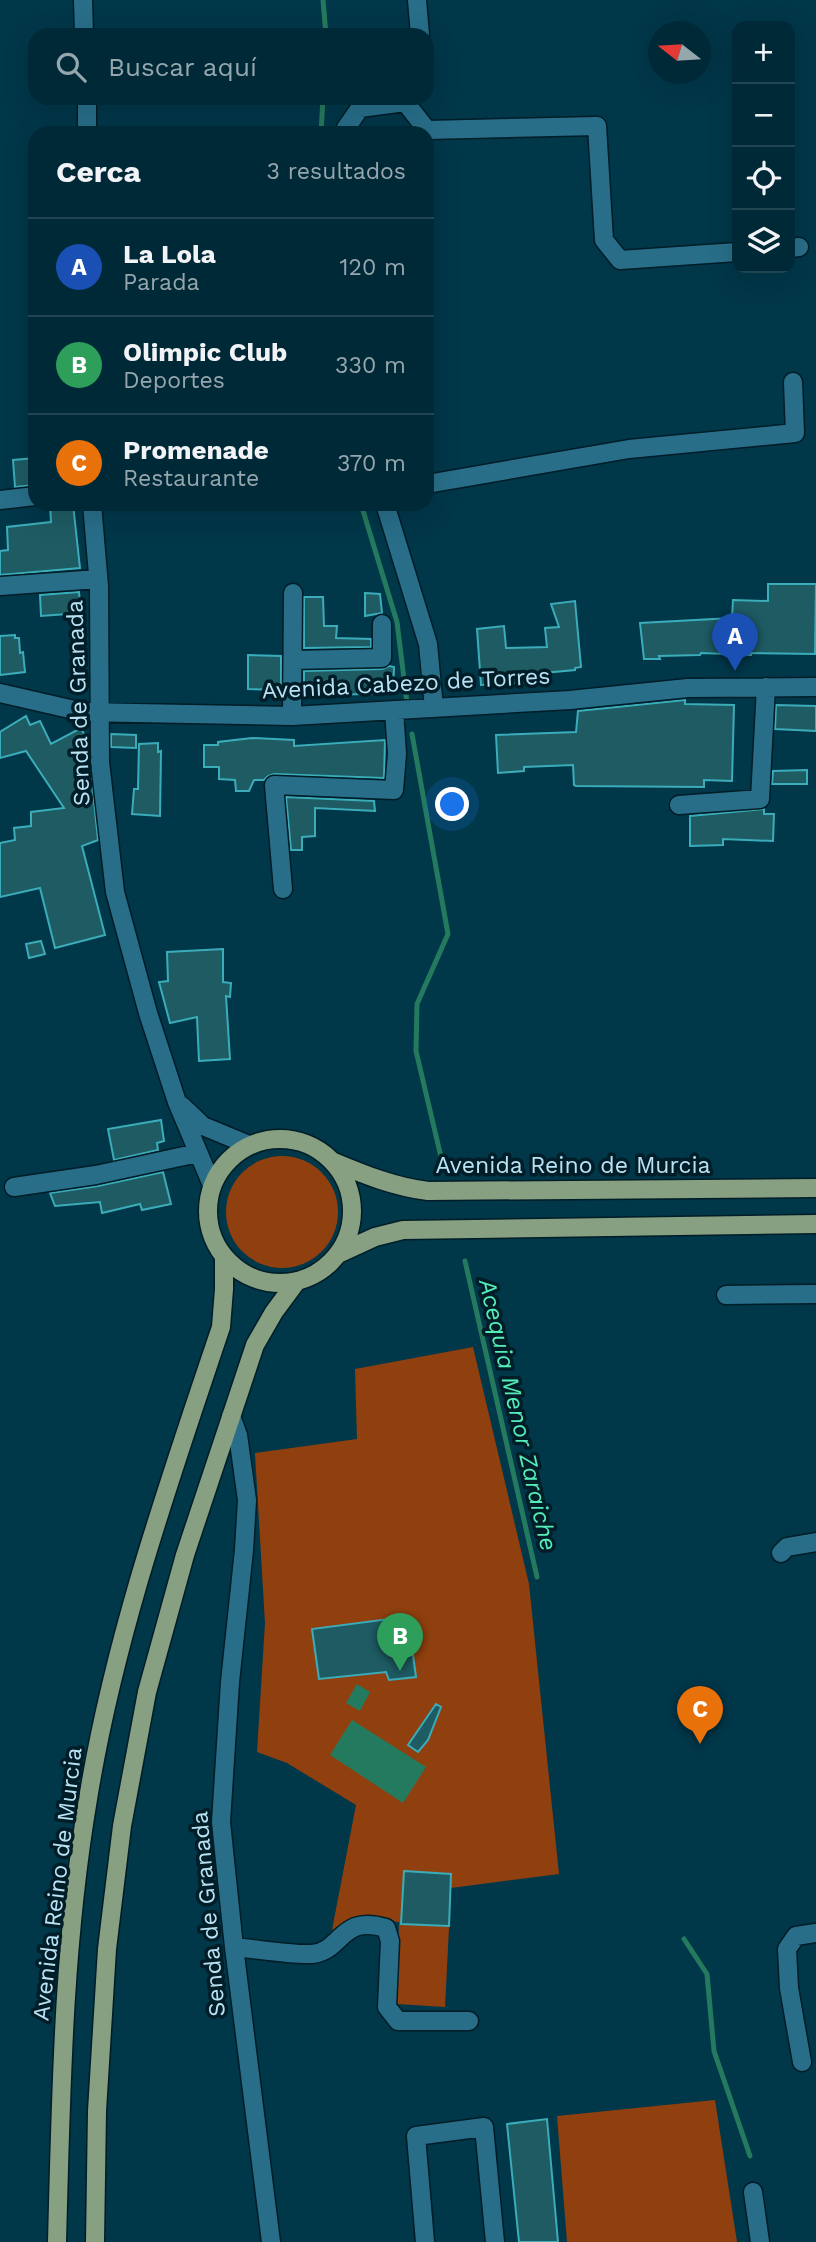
<!DOCTYPE html>
<html lang="es">
<meta charset="utf-8">
<style>
:root{--surface:#002937;--page:#0a313f;--text:#f1f3f6;--muted:#95a6ad;--line:#224552;--accent:#f1a27b}
body{margin:0;font-family:"Work Sans",sans-serif;background:var(--page);color:var(--text)}
.controls{position:absolute;right:21px;top:21px;display:grid;overflow:hidden;border-radius:14px;box-shadow:0 7px 28px #0002}
.controls button{width:63px;height:63px;display:grid;place-items:center;padding:0;border:0;border-bottom:2px solid var(--line);background:var(--surface);color:var(--text);font:35px sans-serif}
.compass{position:absolute;left:648px;top:21px;width:63px;height:63px;border-radius:50%;background:var(--surface);box-shadow:0 7px 28px #0002;rotate:287deg}
.you{position:absolute;left:453px;top:805px;width:24px;height:24px;margin:-18px;border:5px solid #fff;border-radius:50%;background:#1a73e8;box-shadow:0 0 0 10px #1a73e833}
.badge{display:grid;place-items:center;width:46px;height:46px;border-radius:50%;background:var(--accent);color:#fff;font-size:23px;font-weight:700}
.pin{position:absolute;translate:-50% -58px;filter:drop-shadow(0 2px 4px #0008)}
.pin::after{content:'';position:absolute;top:37px;width:24px;height:21px;background:inherit;clip-path:polygon(0 0,100% 0,50% 100%)}
.list{margin:0;padding:0;list-style:none}
h2{display:flex;justify-content:space-between;align-items:center;height:91px;margin:0;padding:0 28px;font-size:30px}
h2 small{font-size:23px;font-weight:400;color:var(--muted)}
.list li{display:grid;grid-template-columns:46px 1fr auto;gap:21px;align-items:center;box-sizing:border-box;height:98px;padding:0 28px;border-top:2px solid var(--line)}
.list b{display:block;font-size:26px;white-space:nowrap}
.list p{margin:0;font-size:23px;white-space:nowrap;color:var(--muted)}
.list em{font-size:23px;font-style:normal;color:var(--muted)}
.icon{flex:none;width:38px;height:38px;fill:none;stroke:currentColor;stroke-width:2;stroke-linecap:round;stroke-linejoin:round}
.map{position:relative;flex:none;width:816px;height:2242px;overflow:hidden}
.search{position:absolute;background:var(--surface);box-shadow:0 7px 28px #0002;left:28px;top:28px;width:406px;height:77px;display:flex;align-items:center;gap:18px;box-sizing:border-box;padding:0 24px;border-radius:21px;color:var(--muted);font-size:26px}
.panel{position:absolute;background:var(--surface);box-shadow:0 7px 28px #0002;left:28px;top:126px;width:406px;height:385px;border-radius:21px}
.map>svg:first-child{display:block}
.green{fill:#90400e}
.water{fill:#247a5e}
.lines{fill:none;stroke-linecap:round;stroke-linejoin:round}
.stream{stroke:#247a5e;stroke-width:5}
.building{fill:#1e5b63;stroke:#3bacb9;stroke-width:2}
.minor-casing{stroke:#011d27;stroke-width:21}
.major-casing{stroke:#011d27;stroke-width:21}
.minor{stroke:#286e89;stroke-width:18}
.major{stroke:#86a081;stroke-width:18}
.labels{text-anchor:middle;stroke-width:7;stroke-linejoin:round;paint-order:stroke}
.street-label{font-size:23px;fill:#b9e3f5;stroke:#011d27}
.water-label{font-size:24px;font-style:italic;fill:#54edb9;stroke:#011d27}
</style>
<div class="map">
<svg width="816" height="2242" viewBox="0 0 816 2242">
<rect width="100%" height="100%" fill="#003749"/>
<path class="green" d="M226 1212a56 56 0 1 1 112 0a56 56 0 1 1-112 0Z
M473,1347L529,1584L559,1874L451,1888L445,2007L397,2004L399,1922L353,1919L332,1930L356,1805L287,1763L257,1752L265,1623L255,1453L357,1439L355,1369Z
M715,2100L737,2242H567L557,2116Z"/>
<path class="water" d="M357,1684L370,1692L360,1711L346,1703Z
M352,1720L426,1767L403,1803L330,1755Z"/>
<g class="lines">
<path class="stream" d="M323,0L326,35
M321,133L323,98
M361,504L397,622L407,703
M412,734L448,934L417,1004L416,1051L441,1157
M465,1261L537,1577
M684,1939L707,1974L714,2051L750,2156"/>
</g>
<path class="building" d="M35,458V485L15,487L13,460Z
M50,504H73L80,568L0,575V551L8,550L7,527L51,522Z
M768,584H816L815,654L751,653V655L701,653L700,655L659,656L660,659H644L640,623L732,618L733,600L768,601Z
M79,592L81,613L41,616L40,595Z
M365,593L380,594L382,613L365,616Z
M304,597H323L324,626H337L336,638L371,639V647L304,648Z
M575,601L581,667L575,668V670L532,674V682L481,685L477,629L504,626L506,648L547,647L545,628L559,627L551,604Z
M15,635V638H19L20,653L23,652L25,672L0,675V636Z
M248,655L281,656V690L248,689Z
M389,666L394,667L393,693L304,696V671L382,669Z
M685,700V704L734,705L732,781L704,780V787L576,786L574,785L573,765L524,767V771L498,773L496,735L576,732L578,711Z
M776,705L816,706V731L775,729Z
M26,716L30,725L40,721L51,744L81,728L88,742L98,840L82,846L105,935L55,948L40,888L0,897V843L15,840L14,828L31,826V812L64,808L26,751L0,758V732Z
M111,734L136,735V748L111,747Z
M252,738L294,740V746L385,740L384,778L274,774L268,776L264,780H254L249,791H236L235,780L219,779V767H204V745H218V742Z
M158,743V752L161,751L160,816L132,814L134,789H138L139,744Z
M807,770V784H772L773,771Z
M286,797L374,801L375,811L315,808V836L302,837V850H291Z
M764,809V814H774L773,841L723,839V845L690,846V816Z
M41,941L45,954L29,958L26,944Z
M223,949V982L231,983L230,997L226,996L230,1059L199,1061L197,1017L170,1023L159,982L168,981L167,952Z
M161,1120L164,1141L157,1143L158,1150L114,1160L108,1129Z
M163,1172L171,1204L142,1210L140,1204L102,1213L100,1202L55,1206L50,1193L98,1186Z
M404,1617L409,1655H413L416,1677L389,1680L386,1672L319,1679L312,1629Z
M436,1704L441,1707L428,1740L418,1752L408,1745Z
M404,1871L451,1874L449,1926L401,1924Z
M547,2119L558,2242H519L507,2124Z"/>
<g class="lines">
<defs>
<path id="minor" d="M83,0L84,35
M417,0L420,35
M87,98V133
M405,102L427,130L597,126L604,240L620,260L737,252
M345,133L346,128L360,108L405,102L407,98
M790,248L799,247
M427,484L629,449L795,433L793,382
M0,500L35,496
M92,504L99,586L100,762L115,892L148,1013L177,1102L212,1185
M385,504L428,644L434,708
M0,586L98,579
M293,660L382,658V624
M0,693L83,712L292,716L570,700L688,688L816,687
M292,716L293,593
M679,805L760,799L766,687
M283,889L274,785L394,790L397,754L394,710
M182,1106L203,1126L249,1145
M14,1187L96,1175L198,1153
M726,1295L816,1294
M231,1416L238,1435L247,1500L244,1550L230,1682L221,1822L234,1947L271,2242
M781,1553L787,1547L816,1542
M234,1947C257,1949 290,1955 312,1954C343,1951 340,1914 386,1928L390,1941L387,2007L398,2021H469
M802,2062L789,1988L787,1949L796,1936L816,1933
M753,2192L760,2242
M425,2242L416,2136L484,2127L495,2242"/>
<path id="major" d="M208 1211a72 72 0 1 1 144 0a72 72 0 1 1-144 0Z
M334,1162C365,1175 395,1187 428,1191L816,1188
M338,1254L375,1237L403,1230L816,1224
M57,2242C61,2094 63,1946 88,1799C114,1638 169,1482 221,1327L224,1289V1257
M95,2242L97,2111L107,1949L122,1826L147,1692L185,1555L255,1345L274,1312L297,1281"/>
</defs>
<use href="#minor" class="minor-casing"/>
<use href="#major" class="major-casing"/>
<use href="#minor" class="minor"/>
<use href="#major" class="major"/>
</g>
<g class="labels">
<g class="street-label">
<text transform="translate(406 683) rotate(-3)" y="8">Avenida Cabezo de Torres</text>
<text transform="translate(78 703) rotate(-92)" y="8">Senda de Granada</text>
<text x="573" y="1173">Avenida Reino de Murcia</text>
<text transform="translate(57 1884) rotate(-83)" y="8">Avenida Reino de Murcia</text>
<text transform="translate(208 1914) rotate(-95)" y="8">Senda de Granada</text>
</g>
<g class="water-label">
<text transform="translate(518 1415) rotate(77)" y="8">Acequia Menor Zaraiche</text>
</g>
</g>
</svg>
<div class="controls">
<button>+</button>
<button>−</button>
<button><svg class="icon" aria-label="locate" viewBox="0 0 24 24"><circle cx="12" cy="12" r="6"/><path d="M12 2v4M12 18v4M2 12h4M18 12h4"/></svg></button>
<button><svg class="icon" aria-label="layers" viewBox="0 0 24 24"><path d="M12 4l9 5-9 5-9-5zM3 14l9 5 9-5"/></svg></button>
</div>
<svg class="compass" viewBox="-18 -18 36 36"><path d="M0-13l5 13h-10z" fill="#e53935"/><path d="M0 13l5-13h-10z" fill="#95a6ad"/></svg>
<div class="you"></div>
<div class="pin badge" style="left:735px;top:671px;background:#1a4fb4">A</div>
<div class="pin badge" style="left:400px;top:1671px;background:#2e9e5b">B</div>
<div class="pin badge" style="left:700px;top:1744px;background:#e8710a">C</div>
<div class="search"><svg class="icon" aria-label="search" viewBox="0 0 24 24"><circle cx="10" cy="10" r="6"/><path d="M15 15l6 6"/></svg>Buscar aquí</div>
<section class="panel">
<h2>Cerca<small>3 resultados</small></h2>
<ul class="list">
<li><span class="badge" style="background:#1a4fb4">A</span><div><b>La Lola</b><p>Parada</p></div><em>120 m</em></li>
<li><span class="badge" style="background:#2e9e5b">B</span><div><b>Olimpic Club</b><p>Deportes</p></div><em>330 m</em></li>
<li><span class="badge" style="background:#e8710a">C</span><div><b>Promenade</b><p>Restaurante</p></div><em>370 m</em></li>
</ul>
</section>
</div>
